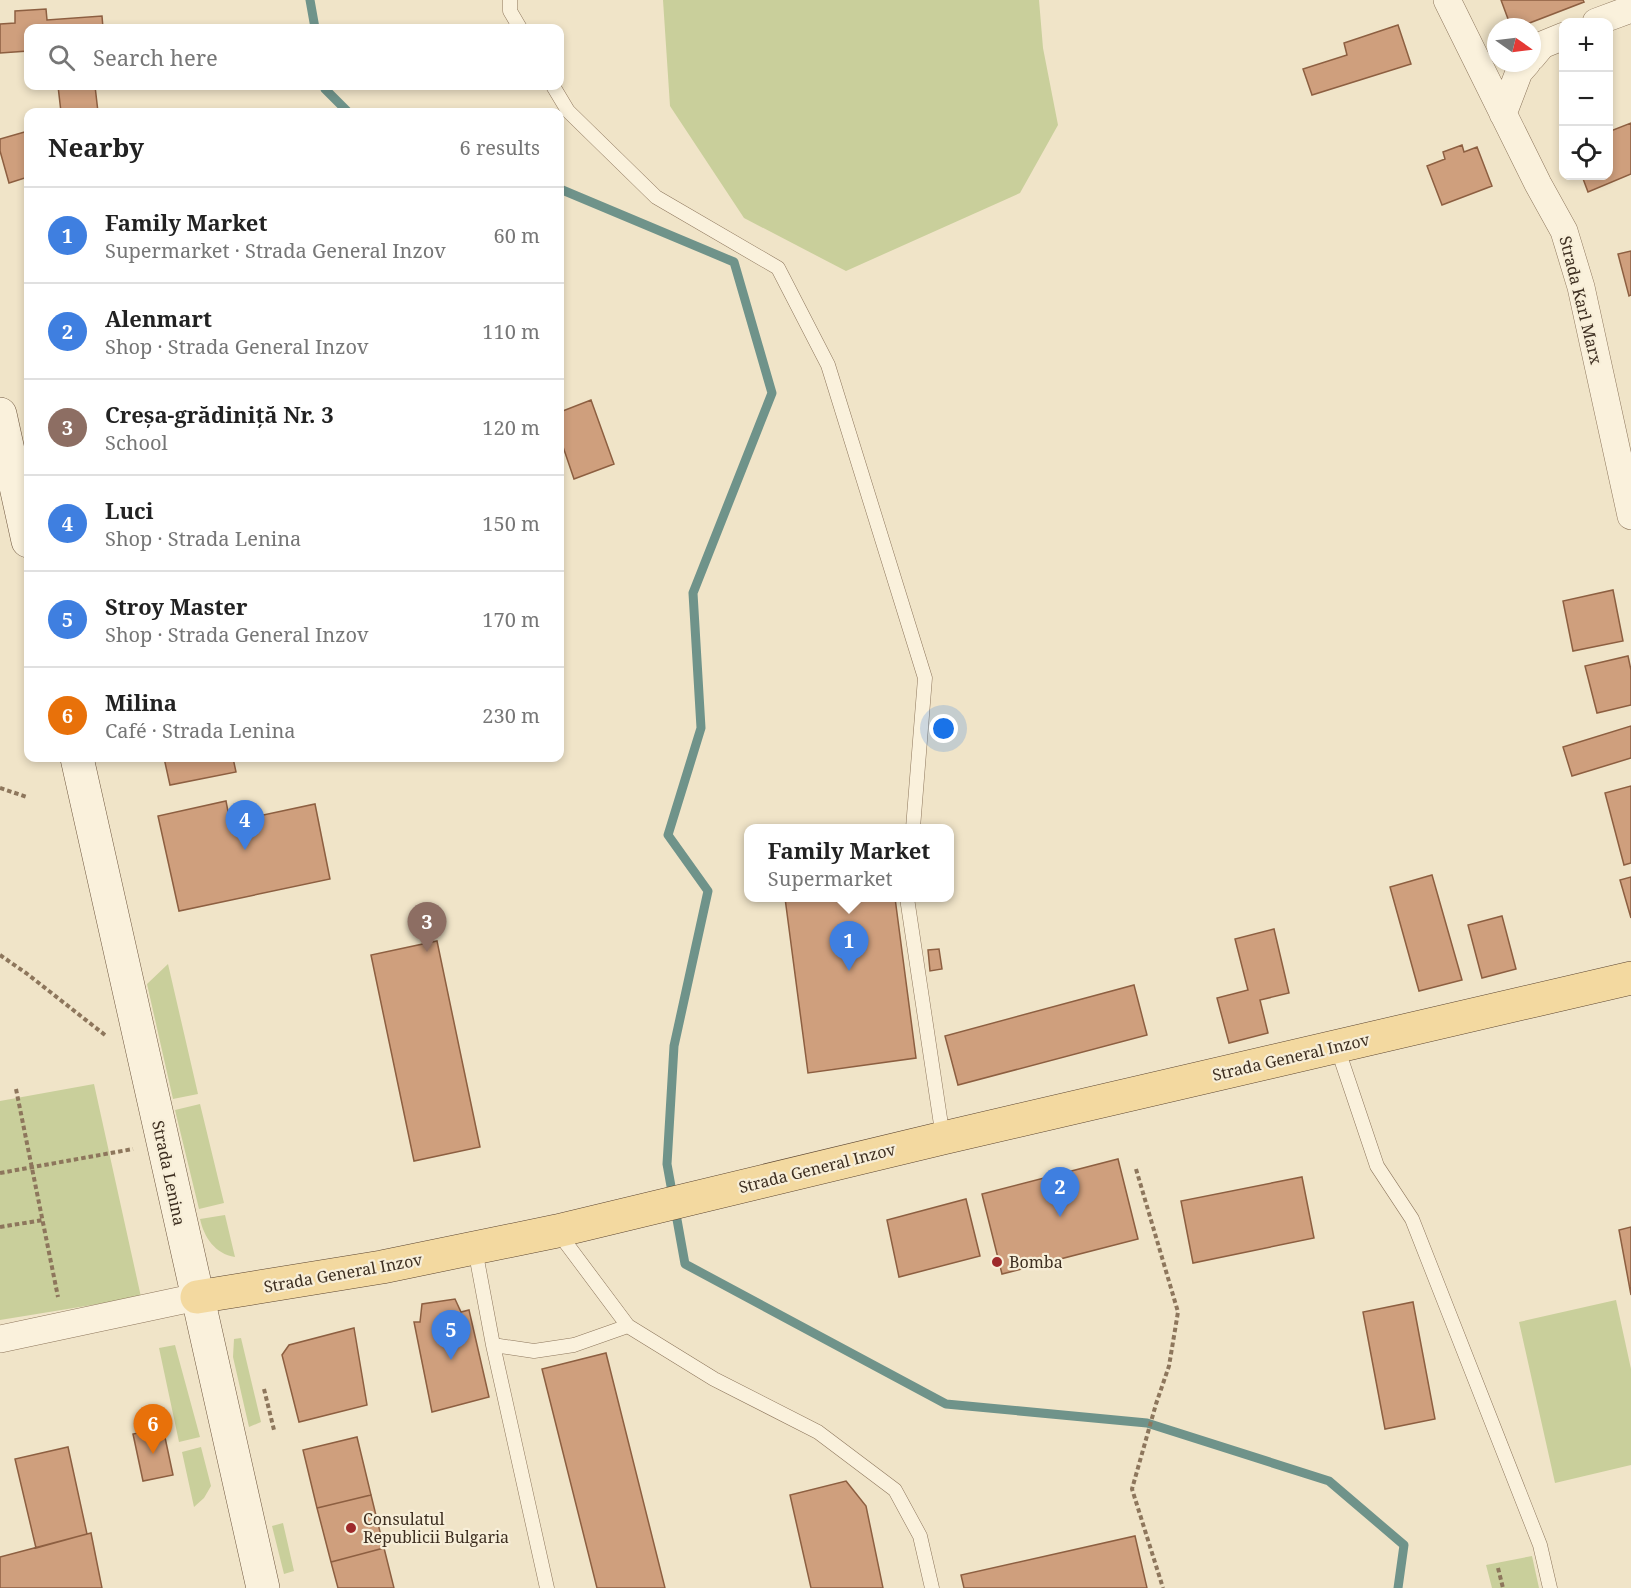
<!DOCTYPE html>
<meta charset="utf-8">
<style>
:root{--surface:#fff;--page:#f6f6f6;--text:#222;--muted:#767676;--line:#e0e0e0;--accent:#9e2a2b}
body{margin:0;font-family:"Noto Serif",serif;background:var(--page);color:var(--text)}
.controls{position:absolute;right:18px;top:18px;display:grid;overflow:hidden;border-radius:12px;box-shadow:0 3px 9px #0003}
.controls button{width:54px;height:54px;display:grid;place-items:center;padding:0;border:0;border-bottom:2px solid var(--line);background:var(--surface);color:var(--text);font:30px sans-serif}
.compass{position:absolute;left:1487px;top:18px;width:54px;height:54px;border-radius:50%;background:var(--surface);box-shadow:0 3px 9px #0003;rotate:104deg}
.you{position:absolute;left:944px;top:729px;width:21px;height:21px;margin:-15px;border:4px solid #fff;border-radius:50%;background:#1a73e8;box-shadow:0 0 0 9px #1a73e833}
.badge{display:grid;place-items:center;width:39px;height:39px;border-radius:50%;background:var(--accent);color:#fff;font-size:20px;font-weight:700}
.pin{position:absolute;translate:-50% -50px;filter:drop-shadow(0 2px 3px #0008)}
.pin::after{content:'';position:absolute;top:32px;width:21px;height:18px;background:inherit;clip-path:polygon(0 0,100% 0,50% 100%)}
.popup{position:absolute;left:744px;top:824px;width:210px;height:78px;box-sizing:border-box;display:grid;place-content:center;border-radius:12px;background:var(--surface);filter:drop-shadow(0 2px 4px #0005);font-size:20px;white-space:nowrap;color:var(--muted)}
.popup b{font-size:22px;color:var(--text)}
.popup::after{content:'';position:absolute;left:50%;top:100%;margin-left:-12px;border:12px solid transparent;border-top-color:var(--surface)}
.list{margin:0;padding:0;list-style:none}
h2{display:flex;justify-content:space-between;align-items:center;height:78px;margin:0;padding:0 24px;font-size:26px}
h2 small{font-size:20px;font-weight:400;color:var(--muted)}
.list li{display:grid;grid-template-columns:39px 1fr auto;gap:18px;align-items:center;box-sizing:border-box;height:96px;padding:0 24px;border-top:2px solid var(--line)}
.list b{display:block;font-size:22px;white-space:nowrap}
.list p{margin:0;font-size:20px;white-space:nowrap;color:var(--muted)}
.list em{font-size:20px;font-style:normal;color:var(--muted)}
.icon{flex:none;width:33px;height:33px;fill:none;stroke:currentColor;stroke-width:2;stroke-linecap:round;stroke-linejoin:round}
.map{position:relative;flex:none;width:1631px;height:1588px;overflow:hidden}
.search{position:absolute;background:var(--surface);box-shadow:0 3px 9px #0003;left:24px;top:24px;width:540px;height:66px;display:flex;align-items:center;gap:15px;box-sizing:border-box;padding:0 21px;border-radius:12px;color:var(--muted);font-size:22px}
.panel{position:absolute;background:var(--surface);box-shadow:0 3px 9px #0003;left:24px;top:108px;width:540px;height:654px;border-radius:12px}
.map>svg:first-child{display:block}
.green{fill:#c9cf9b}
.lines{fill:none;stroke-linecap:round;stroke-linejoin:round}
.stream{stroke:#6f938a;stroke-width:9}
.building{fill:#cf9f7d;stroke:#8d5f41;stroke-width:1.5}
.lane-casing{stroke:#8d765c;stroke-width:15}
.street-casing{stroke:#8d765c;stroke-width:28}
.secondary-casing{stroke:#6f573f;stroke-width:34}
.primary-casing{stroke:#5b4430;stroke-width:34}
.path{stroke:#8d765c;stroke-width:4;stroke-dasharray:4.5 3;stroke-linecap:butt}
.lane{stroke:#faf1dc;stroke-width:14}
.street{stroke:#faf1dc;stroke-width:27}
.secondary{stroke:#faf1dc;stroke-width:33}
.primary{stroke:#f3d9a0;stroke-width:33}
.poi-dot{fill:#9e2a2b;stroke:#f7eed8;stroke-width:2}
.labels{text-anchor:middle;stroke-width:4.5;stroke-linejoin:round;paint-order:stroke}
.street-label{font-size:16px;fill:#3d2e20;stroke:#f7eed8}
.poi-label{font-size:16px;fill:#3d2e20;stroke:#f7eed8;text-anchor:start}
</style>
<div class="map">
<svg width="1631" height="1588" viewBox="0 0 1631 1588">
<rect width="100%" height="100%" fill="#f0e4c8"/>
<path class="green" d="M663,0H1039L1043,48L1058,125L1020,193L846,271L744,218L670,106Z
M168,964L198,1094L173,1099L147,984Z
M94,1084L141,1297L0,1320V1101Z
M200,1104L224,1203L199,1209L175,1110Z
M225,1215L235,1257C215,1254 204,1237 200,1219Z
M1616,1300L1631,1369V1465L1555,1483L1519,1322Z
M241,1338L261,1422L249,1427L233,1357L234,1339Z
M175,1345L200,1437L179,1442L159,1348Z
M201,1447L211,1486L204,1498L194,1507L182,1452Z
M283,1523L294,1571L284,1574L272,1526Z
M1532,1556L1539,1588H1492L1486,1565Z"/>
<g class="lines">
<path class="stream" d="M310,0L315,28
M324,86L325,89L348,112
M560,189L734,262L772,393L693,593L701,728L668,835L708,891L674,1046L667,1164L685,1264L946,1404L1147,1423L1329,1481L1404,1545L1398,1588"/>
</g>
<path class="building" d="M1501,0H1583L1584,2L1519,27H1511Z
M46,9L47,20L102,16L103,28H28V51L0,53V24L15,23V11Z
M1398,25L1411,64L1312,95L1303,69L1347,55L1344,43Z
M58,86H95L98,112H61Z
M1631,123V174L1588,192L1582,176H1608V132Z
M28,131V177L9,183L0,151V139Z
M1462,145L1464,152L1477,147L1492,186L1442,205L1427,166L1445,159L1443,152Z
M1631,251V295L1629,296L1618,254Z
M591,400L614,464L574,479L560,438V412Z
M1613,590L1623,641L1573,651L1563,601Z
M1628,656L1631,670V705L1597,713L1585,666Z
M1631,726V758L1572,776L1563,747Z
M164,758H233L236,772L170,785Z
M1631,786V863L1624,865L1605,793Z
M226,801L230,822L315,804L330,879L179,911L158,816Z
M1432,875L1462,980L1419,991L1390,887Z
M1631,877V918L1620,880Z
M785,898H895L916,1058L808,1073Z
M1502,916L1516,969L1482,978L1468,925Z
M1274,929L1289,993L1260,1000L1268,1033L1229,1043L1217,998L1248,990L1235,939Z
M437,941L480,1147L414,1161L371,955Z
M939,949L942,969L930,971L928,950Z
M1134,985L1147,1035L958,1085L945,1036Z
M1118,1159L1138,1239L1002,1274L982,1194Z
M1302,1177L1314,1238L1193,1263L1181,1201Z
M966,1199L980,1256L899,1277L887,1220Z
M1631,1227V1295L1619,1230Z
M455,1299L461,1312L469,1310L489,1397L432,1412L414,1322H420L422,1304Z
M1413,1302L1435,1419L1385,1429L1363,1312Z
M354,1328L367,1405L299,1422L282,1355L289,1345Z
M606,1353L665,1588H597L542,1369Z
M163,1428L173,1475L143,1481L133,1434Z
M357,1437L371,1495L317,1508L303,1450Z
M68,1447L87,1534L36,1548L15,1459Z
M846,1481L866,1506L883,1588H811L790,1495Z
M371,1495L384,1548L331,1562L317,1508Z
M91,1533L102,1588H0V1557Z
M1135,1536L1147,1588H964L961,1575Z
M384,1548L394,1588H338L331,1562Z"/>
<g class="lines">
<defs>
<path id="lane" d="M510,0V11L520,28
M553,86L568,111L656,197L778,268L828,365L925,678L913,828
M907,898L943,1138
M1337,1047L1377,1166L1412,1219L1540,1545L1550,1588
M557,1231L628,1326L714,1379L818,1432L895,1490L920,1536L932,1588
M475,1249L493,1345
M547,1588L493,1345L534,1351L574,1345L628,1326"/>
<path id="street" d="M1447,0L1538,184L1564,231L1581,287L1631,516
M1596,22L1631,9
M1532,57L1542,45L1564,36
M1503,114L1519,72L1527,63
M0,1339L197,1297"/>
<path id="secondary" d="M0,414L28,541
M77,758L263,1588"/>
<path id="primary" d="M197,1297L382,1267L557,1231L943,1138L1631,978"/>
</defs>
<use href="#lane" class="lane-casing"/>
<use href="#street" class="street-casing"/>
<use href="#secondary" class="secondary-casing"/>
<use href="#primary" class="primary-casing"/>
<path class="path" d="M0,788L27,797
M0,955L26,973L105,1035
M16,1089L58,1297
M1136,1169L1178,1312L1169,1366L1156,1404L1132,1489L1163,1588
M0,1173L133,1149
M0,1227L43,1220
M264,1389L274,1430
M1498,1568L1503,1588"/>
<use href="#lane" class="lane"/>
<use href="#street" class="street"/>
<use href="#secondary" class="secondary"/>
<use href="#primary" class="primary"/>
</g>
<g class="poi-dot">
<circle cx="997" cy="1262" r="6"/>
<circle cx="351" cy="1528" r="6"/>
</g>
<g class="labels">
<g class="street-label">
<text transform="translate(1581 300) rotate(76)" y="6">Strada Karl Marx</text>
<text transform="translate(1291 1057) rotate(-13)" y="6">Strada General Inzov</text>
<text transform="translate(817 1168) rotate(-14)" y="6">Strada General Inzov</text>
<text transform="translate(169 1173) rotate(78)" y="6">Strada Lenina</text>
<text transform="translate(343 1273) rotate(-10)" y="6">Strada General Inzov</text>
</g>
<g class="poi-label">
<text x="1009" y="1268">Bomba</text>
<text x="363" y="1525">Consulatul<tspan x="363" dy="18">Republicii Bulgaria</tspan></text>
</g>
</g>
</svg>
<div class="controls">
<button>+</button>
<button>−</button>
<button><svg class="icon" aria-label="locate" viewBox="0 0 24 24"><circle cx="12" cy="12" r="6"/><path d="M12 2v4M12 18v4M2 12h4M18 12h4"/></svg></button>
</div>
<svg class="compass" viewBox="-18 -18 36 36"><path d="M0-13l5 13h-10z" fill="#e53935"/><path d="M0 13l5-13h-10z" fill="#767676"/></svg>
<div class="you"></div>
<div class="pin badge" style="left:849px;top:971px;background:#3f7fe0">1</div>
<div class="popup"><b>Family Market</b>Supermarket</div>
<div class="pin badge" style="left:1060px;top:1217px;background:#3f7fe0">2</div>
<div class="pin badge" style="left:427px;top:952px;background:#8d6e63">3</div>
<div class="pin badge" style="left:245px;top:850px;background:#3f7fe0">4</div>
<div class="pin badge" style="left:451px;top:1360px;background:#3f7fe0">5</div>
<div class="pin badge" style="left:153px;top:1454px;background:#e8710a">6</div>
<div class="search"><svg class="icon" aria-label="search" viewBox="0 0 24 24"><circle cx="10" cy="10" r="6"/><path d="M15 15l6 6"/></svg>Search here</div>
<section class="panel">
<h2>Nearby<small>6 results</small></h2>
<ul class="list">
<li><span class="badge" style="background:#3f7fe0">1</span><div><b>Family Market</b><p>Supermarket · Strada General Inzov</p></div><em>60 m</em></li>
<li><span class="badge" style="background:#3f7fe0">2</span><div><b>Alenmart</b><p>Shop · Strada General Inzov</p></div><em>110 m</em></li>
<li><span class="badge" style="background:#8d6e63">3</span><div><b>Creșa-grădiniță Nr. 3</b><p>School</p></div><em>120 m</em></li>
<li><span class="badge" style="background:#3f7fe0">4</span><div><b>Luci</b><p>Shop · Strada Lenina</p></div><em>150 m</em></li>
<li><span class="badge" style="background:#3f7fe0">5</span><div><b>Stroy Master</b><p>Shop · Strada General Inzov</p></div><em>170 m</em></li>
<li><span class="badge" style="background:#e8710a">6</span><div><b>Milina</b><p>Café · Strada Lenina</p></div><em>230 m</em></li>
</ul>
</section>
</div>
